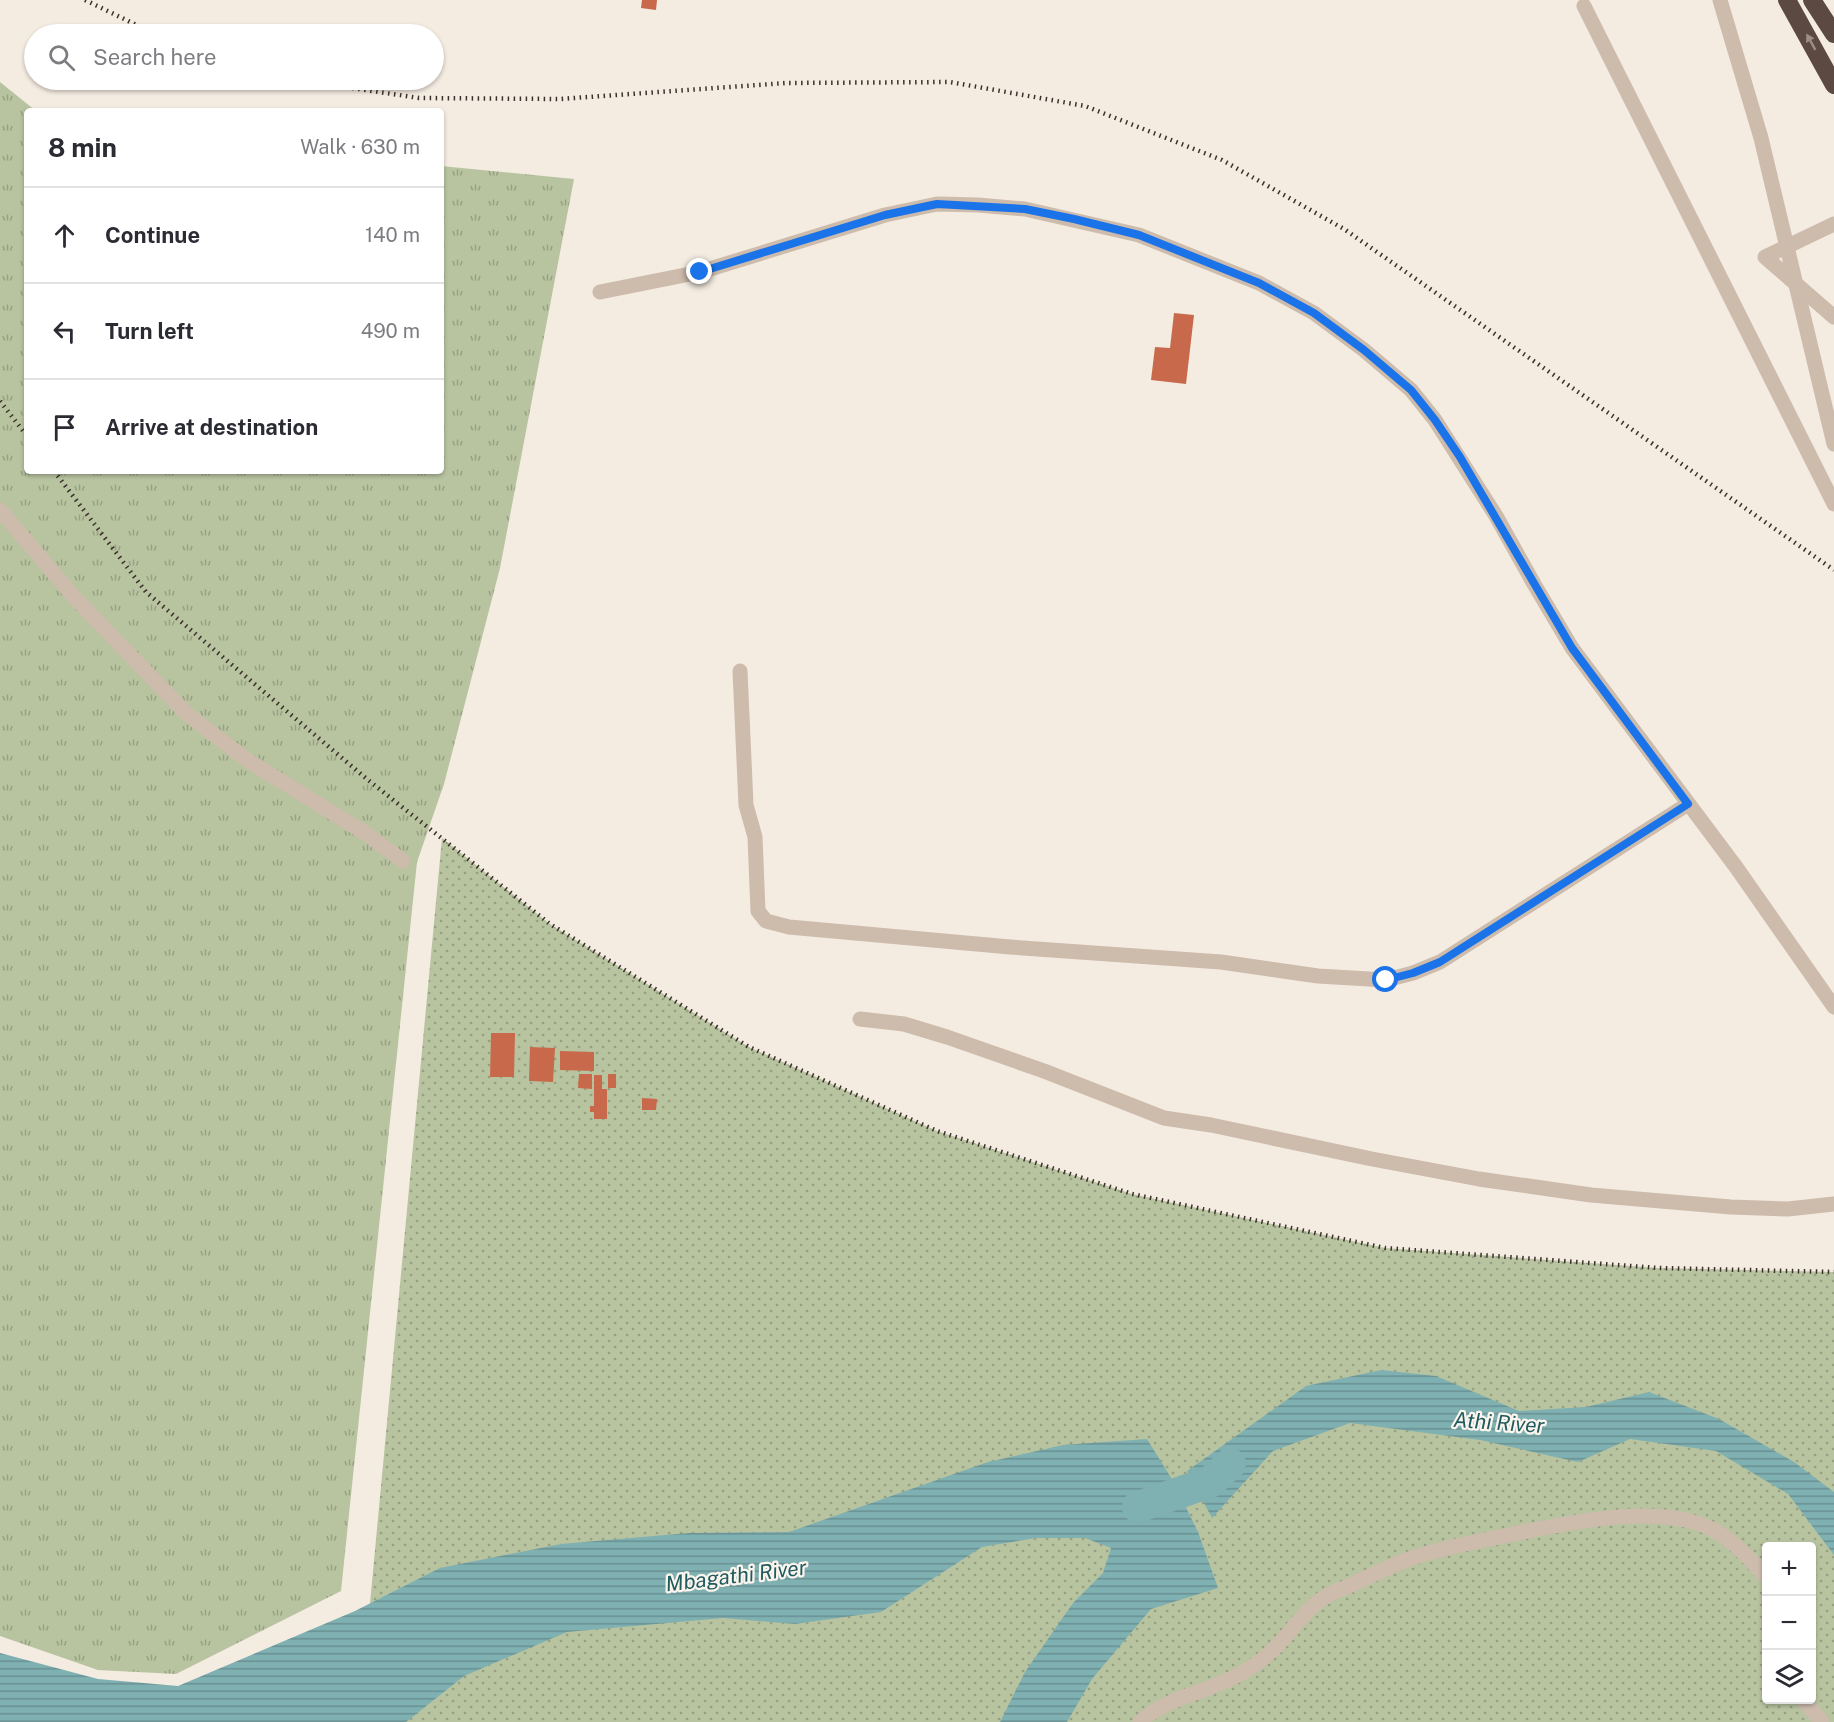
<!DOCTYPE html>
<meta charset="utf-8">
<style>
:root{--surface:#fff;--page:#f7f7f7;--text:#2b2b33;--muted:#7c7c81;--line:#e1e1e2}
body{margin:0;font-family:"Public Sans",sans-serif;background:var(--page);color:var(--text)}
.controls{position:absolute;right:18px;bottom:18px;display:grid;overflow:hidden;border-radius:6px;box-shadow:0 2px 4px #0004}
.controls button{width:54px;height:54px;display:grid;place-items:center;padding:0;border:0;border-bottom:2px solid var(--line);background:var(--surface);color:var(--text);font:30px sans-serif}
.stop{position:absolute;width:18px;height:18px;margin:-14px;border:4px solid #1a73e8;border-radius:50%;background:#fff}
.stop.end{background:#1a73e8;border-color:#fff;box-shadow:0 2px 6px #0008}
.list{margin:0;padding:0;list-style:none}
h2{display:flex;justify-content:space-between;align-items:center;height:78px;margin:0;padding:0 24px;font-size:26px}
h2 small{font-size:20px;font-weight:400;color:var(--muted)}
.list li{display:grid;grid-template-columns:39px 1fr auto;gap:18px;align-items:center;box-sizing:border-box;height:96px;padding:0 24px;border-top:2px solid var(--line)}
.list b{display:block;font-size:22px;white-space:nowrap}
.list em{font-size:20px;font-style:normal;color:var(--muted)}
.icon{flex:none;width:33px;height:33px;fill:none;stroke:currentColor;stroke-width:2;stroke-linecap:round;stroke-linejoin:round}
.map{position:relative;flex:none;width:1834px;height:1722px;overflow:hidden}
.search{position:absolute;background:var(--surface);box-shadow:0 2px 4px #0004;left:24px;top:24px;width:420px;height:66px;display:flex;align-items:center;gap:15px;box-sizing:border-box;padding:0 21px;border-radius:33px;color:var(--muted);font-size:22px}
.panel{position:absolute;background:var(--surface);box-shadow:0 2px 4px #0004;left:24px;top:108px;width:420px;height:366px;border-radius:6px}
.map>svg:first-child{display:block}
.grass{fill:url(#grass-tufts)}
.park{fill:url(#park-dots);fill-rule:evenodd}
.water{fill:url(#water-rules)}
.lines{fill:none;stroke-linecap:round;stroke-linejoin:round}
.river{stroke:#7fb0b2;stroke-width:32}
.building{fill:#c8694b}
.minor{stroke:#cdbbac;stroke-width:15}
.highway{stroke:#5c4a42;stroke-width:18}
.rail{stroke:#3b302b;stroke-width:4.5;stroke-dasharray:1.5 4.5;stroke-linecap:butt}
.oneway{fill:#9c8e87}
.route{stroke:#1a73e8;stroke-width:8}
.labels{text-anchor:middle;stroke-width:4.5;stroke-linejoin:round;paint-order:stroke}
.water-label{font-size:21px;font-style:italic;fill:#1f5a5e;stroke:#fbf5ee}
</style>
<div class="map">
<svg width="1834" height="1722" viewBox="0 0 1834 1722">
<defs>
<pattern id="grass-tufts" width="24" height="20" patternUnits="userSpaceOnUse" patternTransform="scale(1.5)"><rect width="24" height="20" fill="#b8c4a0"/><path d="M3 7l-1-3M5 7V3M7 7l1-3M15 17l-1-3M17 17v-4M19 17l1-3" fill="none" stroke="#97a083"/></pattern>
<pattern id="park-dots" width="8" height="8" patternUnits="userSpaceOnUse" patternTransform="scale(1.5)"><rect width="8" height="8" fill="#b8c4a0"/><path d="M2 2h.1M6 6h.1" fill="none" stroke="#97a083" stroke-width="1.8" stroke-linecap="round"/></pattern>
<pattern id="water-rules" width="6" height="5" patternUnits="userSpaceOnUse" patternTransform="scale(1.5)"><rect width="6" height="5" fill="#7fb0b2"/><path d="M0 2.5h6" fill="none" stroke="#699091"/></pattern>
</defs>
<rect width="100%" height="100%" fill="#f4ebe1"/>
<path class="grass" d="M0,82L36,111H27V471H441V166L574,179L500,568L444,784L417,862L341,1591L176,1674L98,1670L0,1636Z"/>
<path class="park" d="M442,838L550,924L749,1047L937,1131L1132,1194L1385,1248L1658,1268L1834,1272V1722H333L369,1614ZM1766,1546H1812V1700H1766Z"/>
<path class="water" d="M1381,1370L1436,1376L1519,1411L1586,1407L1649,1392L1719,1419L1794,1462L1834,1492V1555L1788,1494L1716,1451L1630,1439L1578,1462L1480,1440L1350,1423L1273,1451L1212,1518L1187,1471L1306,1386Z
M1147,1439L1173,1481L1198,1532L1218,1588L1151,1609L1092,1679L1067,1722H1000L1025,1672L1073,1603L1103,1573L1111,1548L1085,1538H1036L982,1547L881,1612L795,1624L723,1618L567,1632L464,1676L406,1722H0V1653L98,1679L178,1686L355,1611L440,1568L561,1544L689,1533L789,1532L988,1462L1063,1445Z"/>
<g class="lines">
<path class="river" d="M1138,1507L1210,1482L1230,1464"/>
</g>
<path class="building" d="M642,0H657L656,10L641,8Z
M1174,313L1194,315L1186,384L1151,380L1155,347L1170,348Z
M491,1033H515L514,1077H490Z
M530,1047L555,1048L553,1082L529,1081Z
M560,1051L594,1052V1071L560,1070Z
M579,1074H592V1089L578,1088Z
M608,1074H616V1088H608Z
M594,1075H602V1089H607V1119H594V1112H590V1106H594Z
M642,1098L657,1099L656,1110H642Z"/>
<g class="lines">
<path class="minor" d="M1720,0L1761,138L1834,444
M1584,6L1834,504
M1834,224L1765,257L1834,317
M600,292L700,272L885,215L937,204L978,205L1025,209L1139,235L1259,283L1314,313L1364,350L1411,390L1435,420L1496,516L1534,584L1572,648L1736,867L1834,1007
M0,510L74,597L187,714L247,760L365,833L403,861
M740,671L746,805L755,837L758,911L766,921L789,927L1010,947L1221,962L1318,976L1386,980L1413,973L1440,962L1688,804
M860,1019L904,1024L947,1037L1044,1071L1164,1118L1211,1125L1372,1159L1479,1179L1591,1195L1731,1207L1788,1209L1834,1204
M1803,1700L1822,1722
M1140,1722C1167,1696 1214,1691 1245,1671C1261,1662 1274,1650 1286,1636C1299,1621 1310,1605 1328,1595C1336,1591 1345,1588 1353,1584C1373,1575 1393,1564 1415,1557C1439,1549 1469,1543 1494,1538C1553,1526 1643,1504 1700,1524C1727,1533 1748,1557 1766,1577"/>
<path class="highway" d="M1787,0L1834,85
M1812,0L1834,34"/>
<path class="rail" d="M85,0L155,34
M299,80L419,98L560,99L786,83L950,82L1085,106L1222,160L1344,229L1834,570
M0,401L27,436
M54,471L146,592L368,780L550,924L749,1047L937,1131L1132,1194L1385,1248L1658,1268L1834,1272"/>
</g>
<defs><path id="oneway-solid" d="M-6-.8H1V-3.2L6.5 0L1 3.2V.8H-6Z" transform="scale(1.5)"/></defs>
<use class="oneway" href="#oneway-solid" transform="translate(1811 42) rotate(-119)"/>
<g class="lines">
<path class="route" d="M700,272L885,215L937,204L1025,209L1074,219L1139,235L1259,283L1314,313L1364,350L1411,390L1435,420L1460,457L1572,648L1688,804L1440,962L1413,973L1386,980"/>
</g>
<g class="labels">
<g class="water-label">
<text transform="translate(1499 1423) rotate(4)" y="7">Athi River</text>
<text transform="translate(736 1576) rotate(-7)" y="7">Mbagathi River</text>
</g>
</g>
</svg>
<div class="controls">
<button>+</button>
<button>−</button>
<button><svg class="icon" aria-label="layers" viewBox="0 0 24 24"><path d="M12 4l9 5-9 5-9-5zM3 14l9 5 9-5"/></svg></button>
</div>
<div class="stop" style="left:1386px;top:980px"></div>
<div class="stop end" style="left:700px;top:272px"></div>
<div class="search"><svg class="icon" aria-label="search" viewBox="0 0 24 24"><circle cx="10" cy="10" r="6"/><path d="M15 15l6 6"/></svg>Search here</div>
<section class="panel">
<h2>8 min<small>Walk · 630 m</small></h2>
<ul class="list">
<li><svg class="icon" aria-label="ahead" viewBox="0 0 24 24"><path d="M12 20V5M6 11l6-6 6 6"/></svg><div><b>Continue</b></div><em>140 m</em></li>
<li><svg class="icon" aria-label="left" viewBox="0 0 24 24"><path d="M17 20v-9H6M10 6l-5 5 5 5"/></svg><div><b>Turn left</b></div><em>490 m</em></li>
<li><svg class="icon" aria-label="arrive" viewBox="0 0 24 24"><path d="M6 21V4h12l-3 4 3 4H6"/></svg><div><b>Arrive at destination</b></div></li>
</ul>
</section>
</div>
